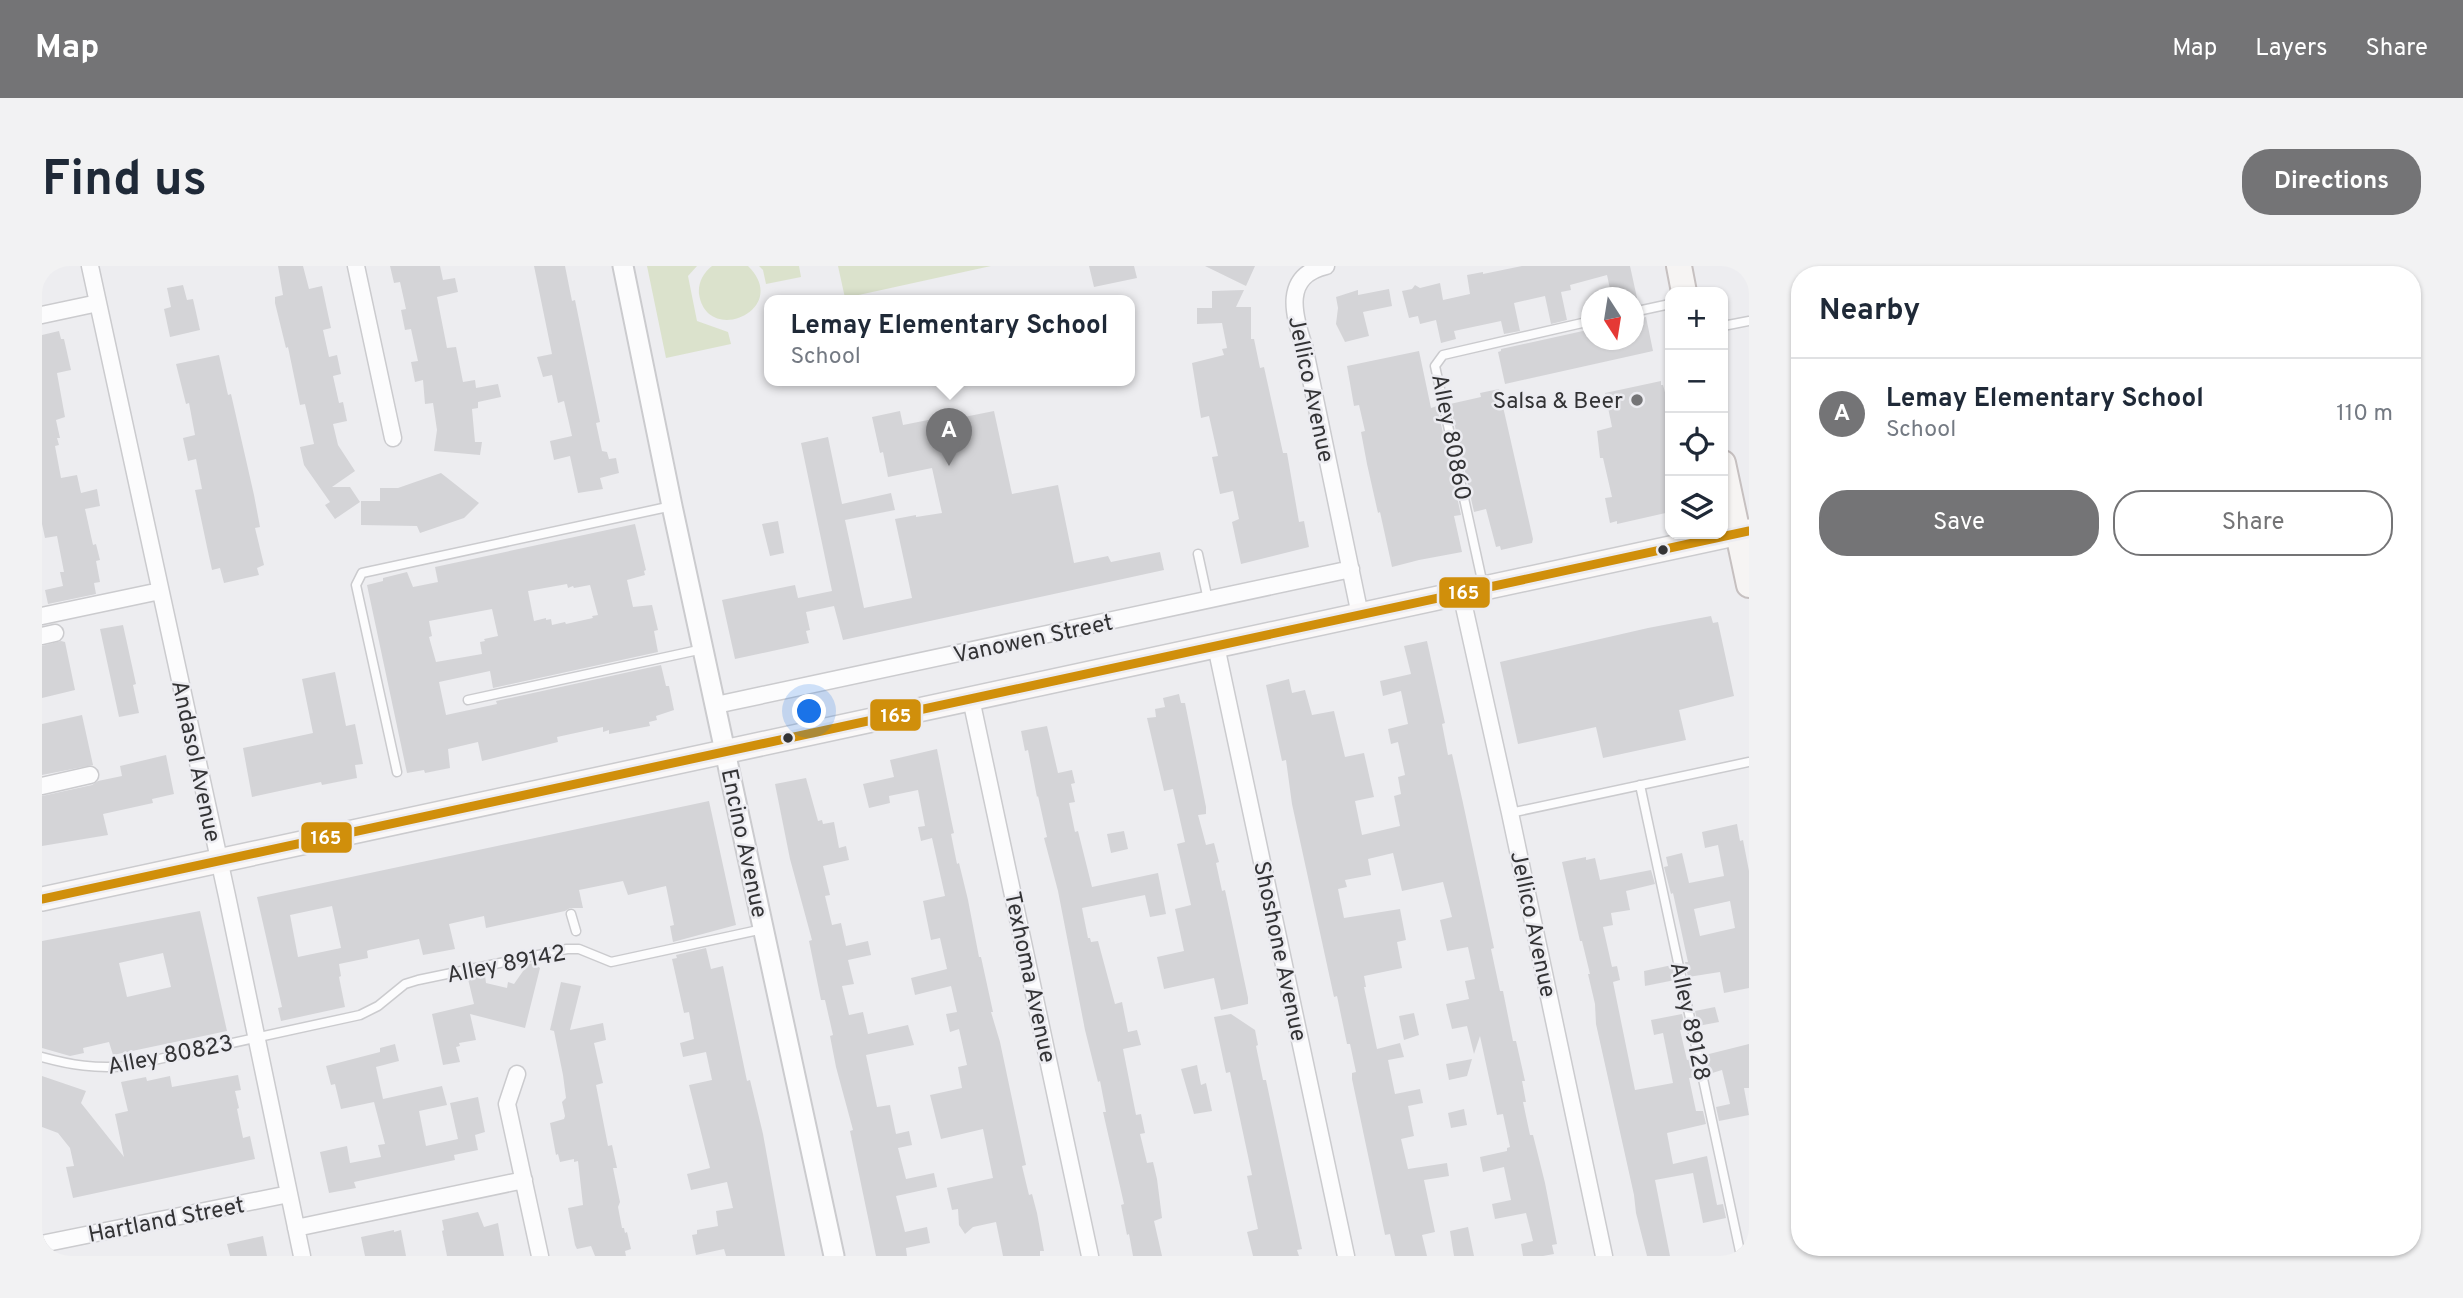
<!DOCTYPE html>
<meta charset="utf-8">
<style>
:root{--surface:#fff;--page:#f2f2f3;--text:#1f2937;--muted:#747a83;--line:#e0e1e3;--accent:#747476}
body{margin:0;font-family:Overpass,sans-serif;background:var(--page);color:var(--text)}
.controls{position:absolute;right:21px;top:21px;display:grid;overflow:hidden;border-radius:14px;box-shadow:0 2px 5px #0004}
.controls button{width:63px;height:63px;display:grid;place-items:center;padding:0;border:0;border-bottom:2px solid var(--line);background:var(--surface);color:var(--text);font:35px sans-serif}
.compass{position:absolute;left:1539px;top:21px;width:63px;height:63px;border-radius:50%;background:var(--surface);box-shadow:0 2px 5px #0004;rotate:168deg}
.you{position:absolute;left:768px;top:446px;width:24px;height:24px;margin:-18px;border:5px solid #fff;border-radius:50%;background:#1a73e8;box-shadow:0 0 0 10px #1a73e833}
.badge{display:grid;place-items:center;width:46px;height:46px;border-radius:50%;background:var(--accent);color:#fff;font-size:23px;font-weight:700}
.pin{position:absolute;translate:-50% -58px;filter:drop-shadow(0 2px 4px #0008)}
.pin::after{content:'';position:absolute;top:37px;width:24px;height:21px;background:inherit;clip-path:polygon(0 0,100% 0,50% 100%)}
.popup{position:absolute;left:722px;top:29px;width:371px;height:91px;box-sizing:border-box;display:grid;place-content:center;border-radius:14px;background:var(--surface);filter:drop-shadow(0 2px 5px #0005);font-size:23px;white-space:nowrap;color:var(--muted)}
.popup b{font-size:26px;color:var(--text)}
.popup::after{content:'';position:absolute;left:50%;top:100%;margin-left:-14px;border:14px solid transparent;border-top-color:var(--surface)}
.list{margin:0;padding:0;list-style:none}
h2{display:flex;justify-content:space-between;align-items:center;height:91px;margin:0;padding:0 28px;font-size:30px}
h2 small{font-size:23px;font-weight:400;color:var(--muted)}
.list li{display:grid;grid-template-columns:46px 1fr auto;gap:21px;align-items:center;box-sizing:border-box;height:112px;padding:0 28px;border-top:2px solid var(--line)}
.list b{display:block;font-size:26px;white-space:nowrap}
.list p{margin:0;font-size:23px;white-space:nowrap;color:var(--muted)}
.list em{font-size:23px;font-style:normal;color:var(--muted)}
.actions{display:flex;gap:14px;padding:21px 28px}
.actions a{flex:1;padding:16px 0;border:2px solid var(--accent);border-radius:28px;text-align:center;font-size:24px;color:var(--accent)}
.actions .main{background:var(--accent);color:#fff}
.icon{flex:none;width:38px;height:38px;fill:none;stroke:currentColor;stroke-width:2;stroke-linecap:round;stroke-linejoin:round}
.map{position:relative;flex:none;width:1707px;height:990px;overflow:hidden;border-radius:28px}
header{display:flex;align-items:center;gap:42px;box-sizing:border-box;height:98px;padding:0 35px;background:var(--accent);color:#fff}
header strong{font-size:33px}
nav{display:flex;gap:38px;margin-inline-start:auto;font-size:24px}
.intro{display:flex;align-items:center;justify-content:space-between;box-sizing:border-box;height:168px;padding:0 42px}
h1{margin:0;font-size:49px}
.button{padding:18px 32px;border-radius:28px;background:var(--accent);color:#fff;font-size:24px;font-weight:700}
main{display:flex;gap:42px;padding:0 42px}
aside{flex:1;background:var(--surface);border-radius:28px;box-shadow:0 2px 5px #0004}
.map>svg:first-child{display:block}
.green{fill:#dbe2cc}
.building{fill:#d4d4d7;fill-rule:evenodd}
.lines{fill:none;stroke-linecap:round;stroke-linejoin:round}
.service-casing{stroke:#cbcbce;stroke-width:11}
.minor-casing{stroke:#cbcbce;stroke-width:19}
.tertiary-casing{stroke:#cbcbce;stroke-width:23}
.secondary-casing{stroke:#cbcbce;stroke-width:26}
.primary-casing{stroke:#c6c0c0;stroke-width:28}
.service{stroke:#fcfcfd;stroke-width:8}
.minor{stroke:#fcfcfd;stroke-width:16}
.tertiary{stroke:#fcfcfd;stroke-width:19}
.secondary{stroke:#faf8f8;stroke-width:23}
.primary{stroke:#f6f4f3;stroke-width:24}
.bus-1-casing{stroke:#ececf1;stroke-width:14}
.bus-1{stroke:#d08f0b;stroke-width:9}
.poi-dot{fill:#747476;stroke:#ececf1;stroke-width:2.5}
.bus-dot{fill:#333335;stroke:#ececf1;stroke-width:2.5}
.labels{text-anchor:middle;stroke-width:5;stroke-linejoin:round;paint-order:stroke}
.street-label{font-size:23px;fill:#333335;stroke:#ececf1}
.poi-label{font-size:23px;fill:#333335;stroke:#ececf1;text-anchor:end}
.line-badge{stroke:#ececf1;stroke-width:2.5}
.badge-label{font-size:19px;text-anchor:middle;font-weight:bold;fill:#fff}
</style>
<header>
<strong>Map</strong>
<nav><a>Map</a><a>Layers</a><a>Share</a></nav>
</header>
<div class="intro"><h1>Find us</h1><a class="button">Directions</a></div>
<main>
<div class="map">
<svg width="1707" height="990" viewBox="0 0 1707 990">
<rect width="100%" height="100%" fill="#ededf0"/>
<path class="green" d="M605,0H655L646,10L655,55L686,66L689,78L624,92Z
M670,0H706C750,43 665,81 657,28C656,17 661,7 670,0Z
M717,0H757L759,11L724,18L721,4Z
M796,0H949L803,32Z"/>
<path class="building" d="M236,0H261L267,23L280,20L284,39L289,62L281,64L287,91L295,89L299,108L291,110L297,137L301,136L305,155L291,158L296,179L313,205L290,221H308L318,236L293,253L283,239L288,236L262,199L258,181L272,178L263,138L258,139L246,81L244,82L233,37V31L241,29Z
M348,0H398L401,14L413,12L416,26L395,31L405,82L414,81L421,116L433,114L434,122L456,118L459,131L436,136V142L430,143L433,176H440L438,189L392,185L395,164L391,137L383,138L381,114L373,116L369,96L376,95L369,63L363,64L359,44L364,43L358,16L352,17Z
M492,0H523L530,35L533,34L558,156L554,157L560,185L565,186L567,193L574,192L577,207L558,212L561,223L536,227L528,190L512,194L508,175L530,170L522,135L516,137L510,109L501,111L495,91L510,88Z
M1047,0H1092L1095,12L1052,21Z
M1163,0H1213L1204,20Z
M1480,0H1588L1595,32H1570L1565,9L1528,19L1529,24L1519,26L1525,54L1509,58L1503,30L1472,37L1478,65L1462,68L1459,55L1412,65L1414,73L1399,77L1394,54L1378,58L1376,50L1367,52L1360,25L1370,23L1373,19L1378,22L1398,17L1401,34L1428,28L1425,9L1441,6V8Z
M141,19L145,34L151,33L158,64L128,71L122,43L129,41L125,22Z
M1347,23L1350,40L1321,46L1327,70L1303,76L1294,58L1296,42L1294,31L1316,24V29Z
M1202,24L1194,41H1209V73H1212L1218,102L1222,101L1241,187H1245L1257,256L1262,255L1267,281L1199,298L1190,256L1197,253L1191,225L1178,228L1170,191L1176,190L1167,150L1159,152L1150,97L1182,89L1180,83L1185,82L1180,57L1155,58V42H1170V25Z
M1604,51L1611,85L1463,118L1456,86L1459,85V83L1550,63V74H1592V54Z
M17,65L19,73H22L29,104L15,107L23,151L14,154L18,172H15L17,179L13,180L19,212L35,209L39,227L55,223L58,240L43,243L51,279L54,278L58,294L54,295L58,316L52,317L54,328L6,338L3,324L21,320L18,306H22L15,270L3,272L0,258V69Z
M1377,85L1389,142L1395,140L1419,249L1412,250L1420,286L1377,294L1350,301L1338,246L1336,247L1325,198L1319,166L1323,165L1317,139L1312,140L1305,100Z
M177,89L186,129L189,128L212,229L218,261L213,262L222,299L215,302L217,309L182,317L178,302L170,304L165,281L153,224L160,223L154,193L146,195L141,172L153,169L147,137L144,138L134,98Z
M1619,115V119H1621L1627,141L1624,142L1628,159V246L1575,258V255L1568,257L1563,232L1570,231L1561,192H1558L1555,165L1570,161L1563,127Z
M1457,123L1491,273L1490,277L1459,284L1458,280L1454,281L1444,243L1432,246L1408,138L1439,131L1438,127Z
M858,145L861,159L906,150L907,154L952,145L970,228L1016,219L1032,297L1066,290L1069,296L1118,286L1122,304L801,374L792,340L764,346L768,364L764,365L767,377L693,393L680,334L753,319L756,332L790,325L759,177L786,171L800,238L849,227L853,244L803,254L822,342L870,332L853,253L874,249V251L900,247L890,202L846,211L841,186L838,187L830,151Z
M399,207L437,237L422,252L378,267L375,260L319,259V235H338V222H356Z
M736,255L742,287L728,290L720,258Z
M593,258L604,304L602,305L603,309L585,314L591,341L610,339L616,364L612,365L616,386L451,422L448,405L397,416L404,449L455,438L454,435L619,399L624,420H627L632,444L614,450L615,454L607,456L608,460L567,468V464L561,466V461L515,471L516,476L440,495L436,476L406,483L408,502L383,507L382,504L365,507L325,319L341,315V312L365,306L371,321L396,316L393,301ZM525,318L526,322L531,320L532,322L548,319L556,349L550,350L551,352L524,358L523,356L510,359L509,353L504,354V352L492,355L486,325ZM450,343L456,370L442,373L443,375L438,376L440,388L394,396L387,371L390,370L387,355Z
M1669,350L1671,357L1676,356L1692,430L1637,444L1644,474L1561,492L1554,461L1476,478L1458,396L1606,362Z
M81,359L94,418L91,419L97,447L77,451L58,363Z
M19,375L23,376L33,424L0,432V380Z
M1385,375L1403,457L1400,458L1406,489L1410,488L1421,537L1452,682L1449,683L1458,725H1461L1471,775H1474L1483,815H1480L1484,836H1481L1488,869H1491L1503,917L1515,978L1510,979L1512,988L1501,990H1481L1479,978L1491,975L1484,947L1453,953L1450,938L1469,934L1462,901L1441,906L1438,891L1465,885V882L1468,881L1461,848L1455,849L1438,770L1432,788L1425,760L1410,763L1406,747L1404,738L1427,733L1423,715L1433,713L1426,681L1405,685L1398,654L1410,651L1401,616L1360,625L1351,587L1326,593L1329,609L1303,614L1305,621L1296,623L1302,652L1358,643L1364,674L1355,676L1360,702L1322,710L1324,721H1322L1335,783L1358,777L1362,791L1346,794L1353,828L1378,823L1381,837L1366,840L1372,870L1359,873L1366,903L1405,897L1407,910L1382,914L1393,966L1380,969L1385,990H1353L1348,968L1343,969L1310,813V807L1314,806L1308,778H1305L1295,730L1292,731L1250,538L1244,494L1240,495L1224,419L1247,413L1250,427L1263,424L1270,449L1292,445L1303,491L1322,487L1332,531L1313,535L1320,569L1358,560L1352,530L1359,528L1356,511L1363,509L1356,476L1349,478L1346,463L1366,458L1359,425L1341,430L1338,415L1369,408L1362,380Z
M293,406L304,460L313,458L321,498L313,499L315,512L280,519L279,516L210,531L201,482L271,467L260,413Z
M1137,428L1139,437H1143L1164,541V548L1156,549L1164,579L1172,577L1177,596L1174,597L1180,625L1183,624L1185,633L1206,732V738L1179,744L1172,712L1122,723L1115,691L1142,685L1133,643L1149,639L1135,578L1143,576L1131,523L1122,525L1105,452L1114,451L1113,443L1123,441L1121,432Z
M40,449L51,499L0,509V458Z
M1005,460L1016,507L1030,504L1033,517L1029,518L1033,536L1027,537L1033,566L1036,565L1050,621L1116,607L1124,648L1108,651L1103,629L1040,642L1046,672H1048L1049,676L1056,675L1073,738L1080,736L1086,766L1095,764L1099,779L1081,783L1094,849L1099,848L1103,867L1098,868L1105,897L1111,896L1115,913L1120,952L1112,955L1120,990H1091L1087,968L1085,969L1079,939L1082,938L1061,846H1064L1058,815L1056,816L1043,764L1016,625L1002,572L1005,571L996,530L995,531L986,484L983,485L979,465Z
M895,483L909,553L912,567L909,568L915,598L917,597L926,634L937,691H939L951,746H949L958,776L984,899L980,900L987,929L990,928L995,947L1002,985H998V990H961L954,956L931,961L923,968L917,959L916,943L910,944L905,922L951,912L941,863L899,873L888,829L920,822L916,801L925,799L917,763L908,766L904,748L915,746L909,720L873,729L869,712L905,703L898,672L889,674L881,635L903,630L890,572L879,575L876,561L883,560L876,524L847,530L848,537L827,542L821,518L852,511L848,494Z
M124,489L132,528L110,533L111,537L61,548L66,569L0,580V530L50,519L56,515L80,510L78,500Z
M764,512L776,555L780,554L781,558L792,556L797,582L804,580L807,594L781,600L788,629L783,630L790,659L799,657L804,680L826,675L829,689L806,694L812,718L800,720L807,749L821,746L826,768L866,759L872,779L824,789L835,841L848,839L854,868L867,865L870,879L856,882L864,913L892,907L895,921L854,930L863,966L885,961L888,977L864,982L865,990H834L808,865L811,864L794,801L788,770L791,769L783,734H779L767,675L770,674L748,593L733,518Z
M667,535L694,659L631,676L628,660L632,659L624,620L586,629L581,615L537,624L541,642H528L523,645L444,662L442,650L407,658L413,683L381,689L377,673L327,684L325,685L326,692L297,698L299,710L297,711L303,741L239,755L236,742L240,741L215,631ZM290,640L299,682L256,691L248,649Z
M1695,558L1698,575L1701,574L1707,605V722L1682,727L1678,706L1646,711L1643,696H1646L1631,627L1629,628L1622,601L1626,600L1624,591L1640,587L1647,617L1682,610L1676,579L1663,582L1660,566ZM1688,635L1693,662L1658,670L1652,643Z
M1082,565L1086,583L1069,587L1065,568Z
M1544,591V594L1553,592L1558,614L1609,604L1613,618L1584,625L1588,644L1569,647L1571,659L1561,661L1570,701L1575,700L1578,714L1571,716L1593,824L1631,817L1621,767L1612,769L1609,754L1640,748L1644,763L1638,764L1645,794L1650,793L1654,811L1647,812L1654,845H1661L1664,858L1625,867L1631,898L1665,890L1675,939L1681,938L1684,952L1661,957L1651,907L1613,914L1628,990H1605L1594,947L1592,929L1554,758L1553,738L1546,708H1548L1540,675H1538L1520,596Z
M158,645L185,765L71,789L67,776L41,782L42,787L28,790L0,782V675ZM121,687L129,721L85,731L77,697Z
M664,682L669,703L681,700L705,815L708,814L721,868L743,990H684L682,983L654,989L650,969L655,968V964L676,960L674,945L691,942L685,916L649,924L645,908L668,902L647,819L670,814L664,786L641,791L638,777L652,773L647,746L642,747L630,693L635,692L634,689Z
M492,697L498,702L483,762L428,748L434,774L417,777L418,780L414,781L418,796L401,799L390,748L432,738L426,713L443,709L444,717L465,722L466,716L472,718L486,698Z
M1630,699L1633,714L1603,720L1602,705Z
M519,716L539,720L528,764L561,757L564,774L552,777L561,817L554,819L566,880L570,879L575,902H571L578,936L576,941L580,962H582L583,967L585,966L589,983L583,985L584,990H553L549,980L535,983L533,979L526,942L541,939L536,895L532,896V893L518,896L516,888L514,889L508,857L522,853L523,850L520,836L524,832L521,809L512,765L508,764Z
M1673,741L1677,756L1656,760L1653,745Z
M1372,747L1377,769L1362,774L1357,750Z
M1189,748L1213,764L1216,779L1214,780L1221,814H1224L1260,983L1255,984L1257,990H1211L1205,966L1216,963L1205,910L1210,909L1188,806L1184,807L1172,751Z
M353,778L357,795L334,801L341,833L400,820L405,839L377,845L384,880L416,873L408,837L436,831L443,866L433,869L436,884L412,889L413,894L312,916L314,922L287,927L278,886L305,880L308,897L339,891L336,879L343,878L332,836L299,843L293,818L289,819L284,800L338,786V782Z
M1707,778V822H1702L1707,849L1677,855L1674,841L1688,838L1680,804L1667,808L1663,789Z
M1430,793L1425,810L1407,814L1404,798Z
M1155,799L1159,819L1164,817L1170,845L1152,848L1139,803Z
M196,809L199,824L193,825L197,842L195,843L201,872L208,870L213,893L31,932L24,901L32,900L28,882L16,867L0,861V810L44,825L39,837L82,891L73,848L86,845L79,816L104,811L105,815L128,810L130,821Z
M1422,843L1425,859L1409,862L1406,847Z
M436,946L442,961L456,957L462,990H405L400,965L402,964L400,954Z
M1426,961L1432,990H1412L1408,965Z
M352,964V966L359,964L364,990H323L319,971Z
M221,970L225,990H188L185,978Z"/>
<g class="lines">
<defs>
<path id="service" d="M1591,46L1628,38
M1681,60L1707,55
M1156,288L1166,334
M1441,319L1393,100L1401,89L1549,55
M426,434L661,383
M355,506L314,319L320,307L630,240
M1598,519L1699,990
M1468,547L1707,496
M529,648L534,665
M0,791C29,799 54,803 85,800L318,749L336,740L363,718L376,714L525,683H537L569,696L721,663"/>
<path id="minor" d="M48,0L185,630L260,990
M314,0L351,172
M1284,0C1241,10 1251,48 1262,80L1318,349
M0,49L56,37
M1419,327L1468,547L1562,990
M0,350L118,325
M0,370L13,367
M1174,380L1304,990
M929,433L1048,990
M674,439L1309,303
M0,520L48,509
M475,808L465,838L498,990
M254,962L482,914
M0,978L247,928"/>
<path id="tertiary" d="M581,0L630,240L792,990"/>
<path id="secondary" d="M0,633L1707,265"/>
<path id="primary" d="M1637,0L1642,26
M1681,197L1707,319"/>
</defs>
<use href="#service" class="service-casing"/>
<use href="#minor" class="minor-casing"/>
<use href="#tertiary" class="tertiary-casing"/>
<use href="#secondary" class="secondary-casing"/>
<use href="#primary" class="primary-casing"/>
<use href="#service" class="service"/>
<use href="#minor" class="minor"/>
<use href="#tertiary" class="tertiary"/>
<use href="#secondary" class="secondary"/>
<use href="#primary" class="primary"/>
<defs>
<path id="bus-1" d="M0,633L1707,265"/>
</defs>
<use href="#bus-1" class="bus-1-casing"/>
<use href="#bus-1" class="bus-1"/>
</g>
<circle class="poi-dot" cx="1595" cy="134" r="7"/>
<g class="bus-dot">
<circle cx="1621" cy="284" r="6"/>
<circle cx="746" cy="472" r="6"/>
</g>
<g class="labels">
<g class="street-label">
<text transform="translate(1270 123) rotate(78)" y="8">Jellico Avenue</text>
<text transform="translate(1410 171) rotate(79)" y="8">Alley 80860</text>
<text transform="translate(991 372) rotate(-12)" y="8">Vanowen Street</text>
<text transform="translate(155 495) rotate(78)" y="8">Andasol Avenue</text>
<text transform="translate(703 577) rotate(78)" y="8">Encino Avenue</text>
<text transform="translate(1492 658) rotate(78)" y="8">Jellico Avenue</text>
<text transform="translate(1239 685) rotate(78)" y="8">Shoshone Avenue</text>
<text transform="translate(464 697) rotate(-11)" y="8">Alley 89142</text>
<text transform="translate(989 711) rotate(78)" y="8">Texhoma Avenue</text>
<text transform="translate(1649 755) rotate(78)" y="8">Alley 89128</text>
<text transform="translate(128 788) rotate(-11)" y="8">Alley 80823</text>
<text transform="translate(124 953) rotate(-11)" y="8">Hartland Street</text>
</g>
<g class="poi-label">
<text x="1581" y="142">Salsa &amp; Beer</text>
</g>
</g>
<g class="line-badge">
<rect x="1396" y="310" width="53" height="33" rx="7" fill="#d08f0b"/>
<rect x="827" y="432" width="53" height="34" rx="7" fill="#d08f0b"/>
<rect x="258" y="555" width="53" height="33" rx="7" fill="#d08f0b"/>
</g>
<g class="badge-label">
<text x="1422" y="333">165</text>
<text x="854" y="456">165</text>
<text x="284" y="578">165</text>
</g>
</svg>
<div class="controls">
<button>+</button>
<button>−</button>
<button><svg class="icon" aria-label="locate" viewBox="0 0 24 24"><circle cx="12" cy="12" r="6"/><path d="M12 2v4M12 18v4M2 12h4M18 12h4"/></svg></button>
<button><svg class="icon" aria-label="layers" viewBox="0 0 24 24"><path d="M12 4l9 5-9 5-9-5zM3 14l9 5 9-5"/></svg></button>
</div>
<svg class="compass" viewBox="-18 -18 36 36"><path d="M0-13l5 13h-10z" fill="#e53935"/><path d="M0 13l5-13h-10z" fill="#747a83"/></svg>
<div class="you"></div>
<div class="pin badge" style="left:907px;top:200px">A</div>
<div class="popup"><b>Lemay Elementary School</b>School</div>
</div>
<aside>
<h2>Nearby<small></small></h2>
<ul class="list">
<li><span class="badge">A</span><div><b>Lemay Elementary School</b><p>School</p></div><em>110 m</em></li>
</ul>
<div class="actions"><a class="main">Save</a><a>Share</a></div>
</aside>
</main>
